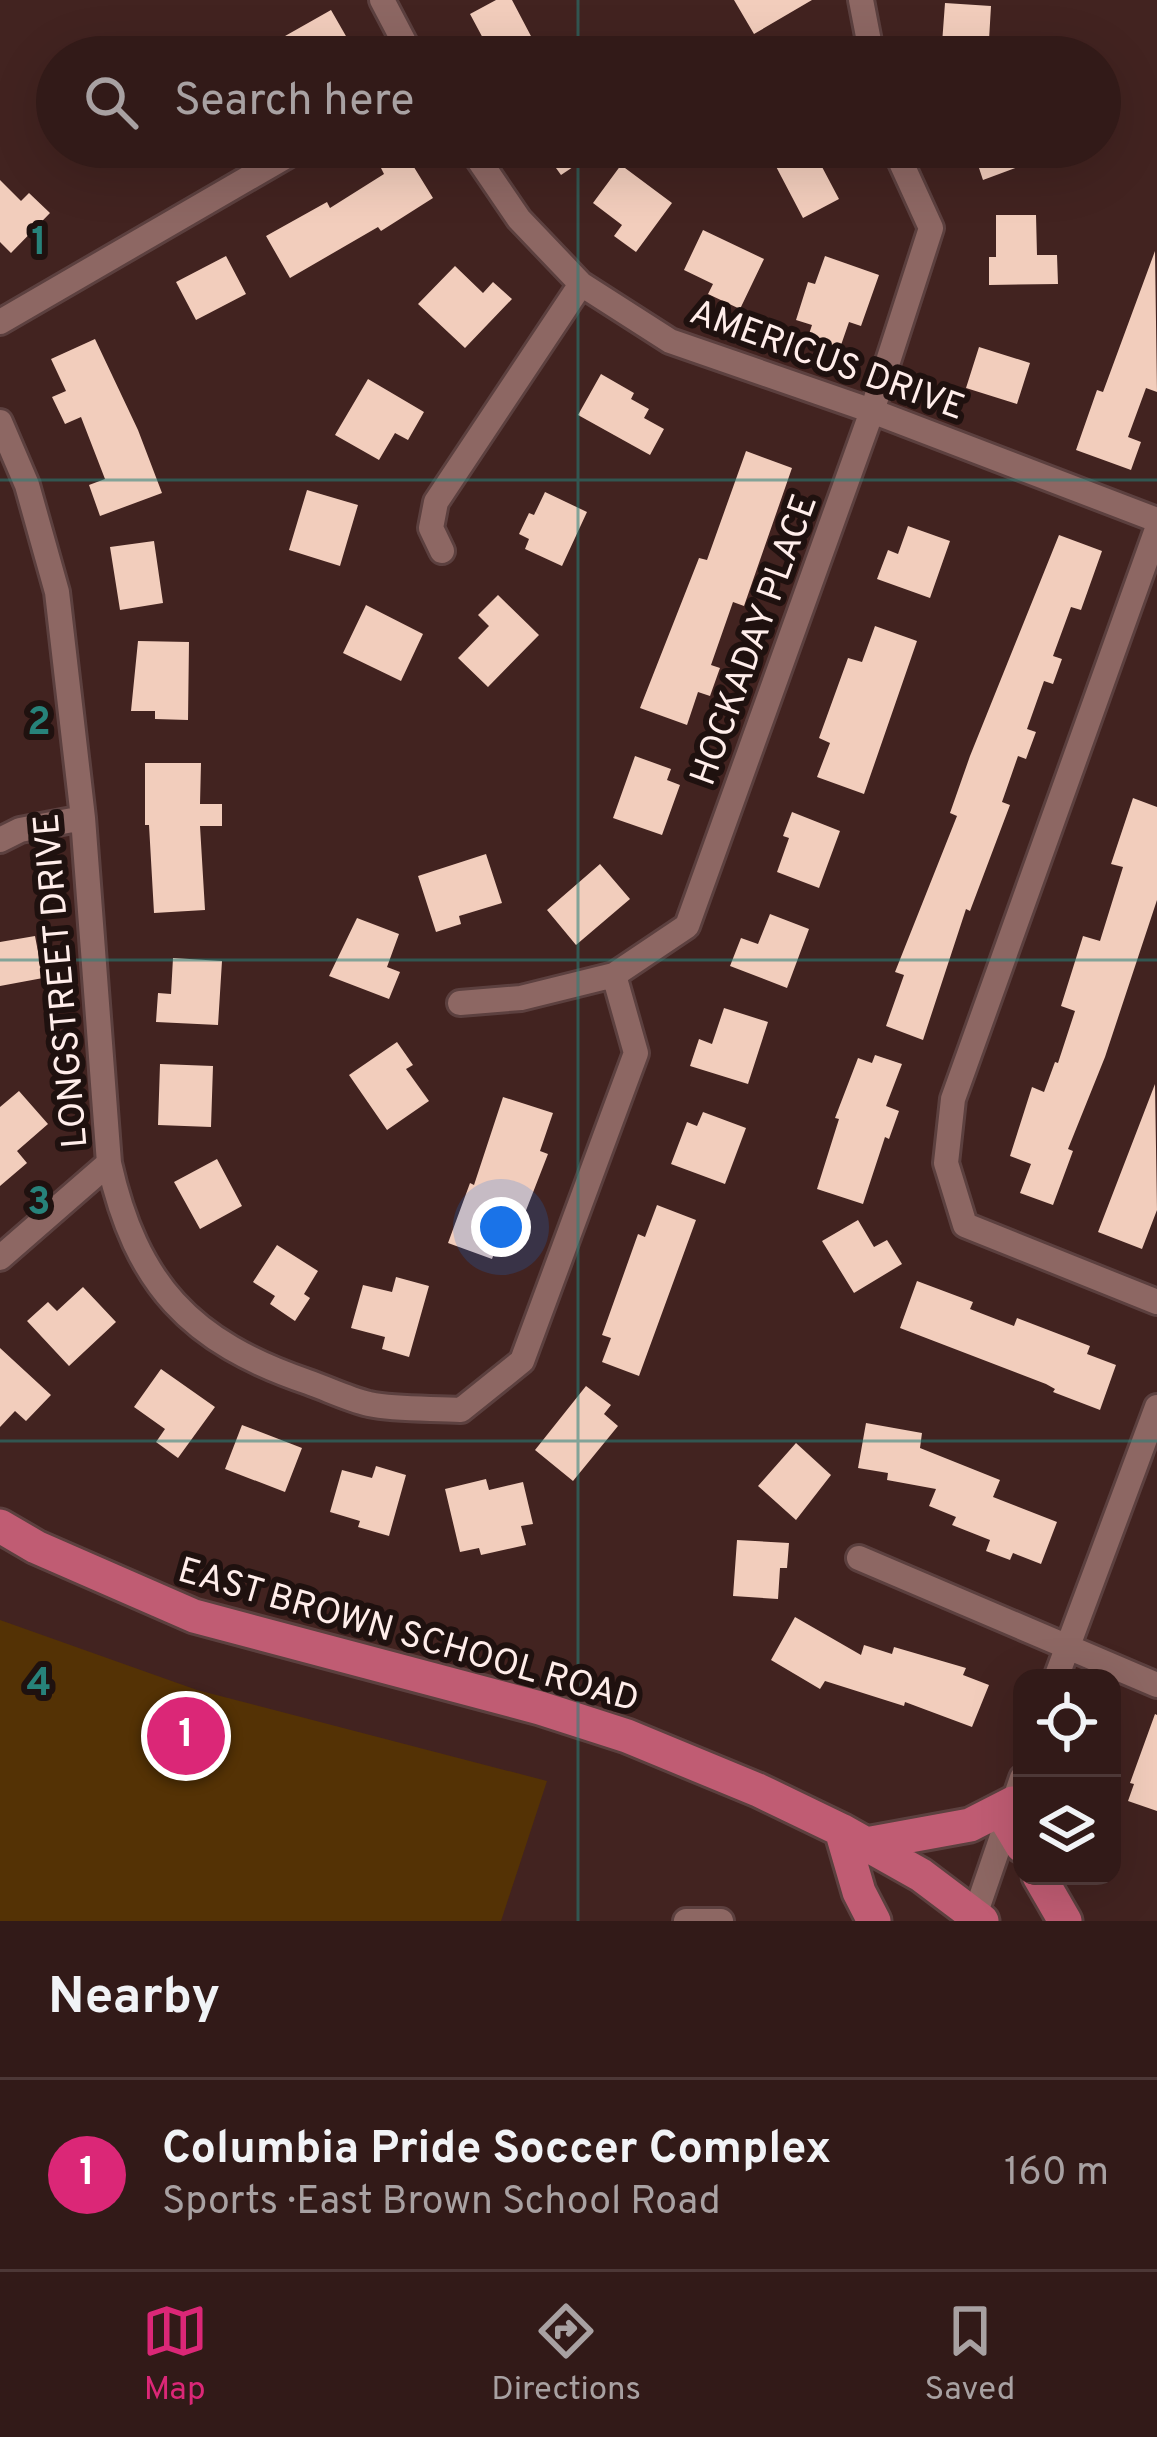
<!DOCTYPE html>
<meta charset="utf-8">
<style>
:root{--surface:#321a18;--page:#3a2321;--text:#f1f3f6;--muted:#a8a1a2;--line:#4d3837;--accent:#db2777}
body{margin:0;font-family:Overpass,sans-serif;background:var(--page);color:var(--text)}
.controls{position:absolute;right:36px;bottom:36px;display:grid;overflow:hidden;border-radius:24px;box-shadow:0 12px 48px #0002}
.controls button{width:108px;height:108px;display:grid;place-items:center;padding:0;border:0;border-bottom:3px solid var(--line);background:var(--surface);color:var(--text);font:60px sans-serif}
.you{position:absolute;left:501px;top:1227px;width:42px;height:42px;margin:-30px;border:9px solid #fff;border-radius:50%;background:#1a73e8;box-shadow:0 0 0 18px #1a73e833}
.badge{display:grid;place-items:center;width:78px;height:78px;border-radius:50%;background:var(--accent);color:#fff;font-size:39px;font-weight:700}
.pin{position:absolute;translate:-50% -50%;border:6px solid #fff;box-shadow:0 3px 12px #0006}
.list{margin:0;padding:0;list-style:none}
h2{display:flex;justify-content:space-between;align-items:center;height:156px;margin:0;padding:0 48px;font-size:51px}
h2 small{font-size:39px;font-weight:400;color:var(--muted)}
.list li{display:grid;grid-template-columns:78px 1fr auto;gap:36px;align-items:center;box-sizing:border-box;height:192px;padding:0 48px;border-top:3px solid var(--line)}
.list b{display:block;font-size:45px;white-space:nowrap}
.list p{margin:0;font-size:39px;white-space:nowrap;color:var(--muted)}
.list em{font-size:39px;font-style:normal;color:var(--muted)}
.icon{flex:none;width:66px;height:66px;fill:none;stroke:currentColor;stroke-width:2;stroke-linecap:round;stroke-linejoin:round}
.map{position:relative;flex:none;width:1157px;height:1921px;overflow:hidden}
.search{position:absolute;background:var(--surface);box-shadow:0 12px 48px #0002;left:36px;right:36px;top:36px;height:132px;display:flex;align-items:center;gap:30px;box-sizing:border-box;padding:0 42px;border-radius:66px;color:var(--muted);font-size:45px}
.sheet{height:348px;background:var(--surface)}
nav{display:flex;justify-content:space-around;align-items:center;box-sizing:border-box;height:168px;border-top:3px solid var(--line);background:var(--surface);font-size:33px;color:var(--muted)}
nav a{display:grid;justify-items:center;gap:6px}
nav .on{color:var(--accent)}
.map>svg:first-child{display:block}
.green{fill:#543205}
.building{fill:#f2cdbc}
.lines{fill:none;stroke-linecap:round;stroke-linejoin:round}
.minor-casing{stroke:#5c403f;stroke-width:30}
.major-casing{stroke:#5c403f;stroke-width:39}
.minor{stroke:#8d6763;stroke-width:24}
.major{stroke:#c05c73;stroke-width:33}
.grid{fill:none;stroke:#27827a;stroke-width:3;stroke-opacity:0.55}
.labels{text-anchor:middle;stroke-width:12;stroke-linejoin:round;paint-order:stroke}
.street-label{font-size:36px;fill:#ffedea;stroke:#1f110f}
.grid-label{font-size:39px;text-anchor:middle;font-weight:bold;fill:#27827a;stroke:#1f110f;stroke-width:12;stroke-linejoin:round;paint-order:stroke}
</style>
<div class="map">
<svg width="1157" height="1921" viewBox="0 0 1157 1921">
<rect width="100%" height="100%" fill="#422320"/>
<path class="green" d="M0,1620L197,1690L547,1781L501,1921H0Z"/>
<path class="building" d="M496,0H512L542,57H493L470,14Z
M734,0H812L754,34Z
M945,3L991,6L988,57H941Z
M331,10L358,57H288L278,40Z
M541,147H603L561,175Z
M789,147H855L821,165L839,199L803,218L771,157Z
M972,147H1014L1021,166L983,180Z
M404,151L433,198L381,231L378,227L290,278L266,236L327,202L330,208L384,174L380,166Z
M621,165L672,203L636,252L614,236L622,225L593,203Z
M0,180L21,201L29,193L50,213L11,253L0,242Z
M996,215H1036L1037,255H1057L1058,284L989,285V257H996Z
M703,230L764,259L740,309L708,294L713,284L684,270Z
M1155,251L1157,392L1146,388L1128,437L1141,442L1131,470L1076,450L1097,390L1103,392Z
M226,256L246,294L196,320L176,282Z
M825,256L879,275L861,326L849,322L840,348L808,337L812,325L796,320L808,282L815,284Z
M455,266L483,293L493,282L512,299L465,348L418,304Z
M95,339L138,430L162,493L100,516L89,485L105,479L81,417L65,424L52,397L66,391L51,359Z
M979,347L1030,363L1017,404L966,388Z
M601,374L634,393L631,399L649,409L644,418L664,429L650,455L578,415Z
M368,379L424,412L408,440L395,433L379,460L335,435Z
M746,451L792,468L744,606L733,602L711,665L720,668L710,696L698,692L687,725L640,708L699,558L707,560Z
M307,490L358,505L340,566L289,550Z
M545,492L587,512L562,566L525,549L529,539L519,534L529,513L534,515Z
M908,526L950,541L930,598L877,579L888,550L898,554Z
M1059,535L1102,551L1081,610L1071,607L1053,656L1062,659L1053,684L1044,681L1027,729L1036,732L1026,759L1018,756L1002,802L1010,805L970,911L966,909L923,1040L886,1026L904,975L895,972L957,816L950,813L970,756Z
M154,541L163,603L120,610L110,547Z
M498,595L539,635L488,687L458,658L489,626L478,615Z
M366,605L423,634L401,681L343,653Z
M875,626L917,641L864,794L817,777L830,743L819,738L848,658L862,662Z
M138,641L189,642L188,720L155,719V711H131Z
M635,756L671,769L667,780L680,785L662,835L613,818Z
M145,763H201L200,804H222V826H200L205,910L154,913L149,825H145Z
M1133,798L1157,807V900L1105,1057L1068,1149L1073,1151L1053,1205L1020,1193L1031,1164L1010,1156L1032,1087L1044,1092L1055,1062L1058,1063L1075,1011L1061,1006L1083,936L1100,941L1123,867L1111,864Z
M792,812L840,831L819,888L777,872L789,838L783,836Z
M486,854L502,903L459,916L461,924L436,932L418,876Z
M600,864L630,899L576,945L547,910Z
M770,914L809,929L787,988L730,966L741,938L758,944Z
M357,918L399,934L387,967L400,972L389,999L329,976Z
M35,936L43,978L0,986V942Z
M173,958L222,961L218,1025L156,1022L158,993L171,994Z
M724,1008L768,1022L748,1084L690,1066L699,1039L712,1044Z
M397,1042L413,1065L406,1069L429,1101L387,1130L349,1075Z
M875,1055L902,1064L886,1106L899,1111L889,1139L885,1137L863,1204L817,1189L839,1119L835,1118L858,1058L872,1063Z
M160,1064L213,1066L211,1127L158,1125Z
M1155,1084L1157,1210L1142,1249L1098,1232Z
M19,1091L48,1124L17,1151L27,1163L0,1186V1107Z
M503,1097L553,1113L540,1151L548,1154L518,1231L504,1226L492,1259L448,1243L470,1183L474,1185Z
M703,1112L746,1128L725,1184L671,1164L687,1122L697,1126Z
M217,1159L242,1206L200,1229L174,1182Z
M657,1205L696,1220L639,1376L602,1362L611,1338L602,1335L638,1234L645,1237Z
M858,1220L874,1247L887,1240L902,1264L854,1293L822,1241Z
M277,1245L318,1271L304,1294L310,1298L295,1321L270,1304L275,1296L253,1282Z
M396,1277L429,1286L409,1357L382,1349L385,1337L351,1328L363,1285L392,1292Z
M917,1281L973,1302L970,1309L1014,1326L1017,1318L1090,1346L1087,1354L1116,1365L1100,1410L1053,1392L1055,1389L1046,1384L900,1328Z
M83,1287L116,1322L69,1366L27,1321L48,1302L57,1311Z
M0,1348L51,1395L26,1421L15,1411L0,1427Z
M161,1369L215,1407L178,1458L156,1442L165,1429L134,1407Z
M586,1386L611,1405L604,1414L618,1426L573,1481L535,1450Z
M866,1423L922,1433L920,1448L1000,1480L993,1497L1057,1522L1041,1564L1013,1553L1010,1560L986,1551L990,1540L952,1525L956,1517L929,1506L936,1489L887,1480L888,1473L858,1468Z
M242,1425L302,1448L285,1492L225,1469Z
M796,1443L831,1475L796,1520L758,1486Z
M376,1466L406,1475L389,1536L358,1527L360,1521L330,1512L342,1470L372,1478Z
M486,1479L489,1490L523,1482L533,1524L521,1526L526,1545L481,1555L479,1548L460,1552L445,1489Z
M737,1540L789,1543L787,1568H780L778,1599L733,1596Z
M795,1617L861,1655L864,1645L892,1654L894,1647L966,1668L963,1675L989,1685L972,1727L905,1702L904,1706L825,1681L820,1689L771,1660Z
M1155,1714L1157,1715V1811L1128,1801L1134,1784L1130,1783Z"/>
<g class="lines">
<defs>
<path id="minor" d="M382,0L412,57
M861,0L872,57
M470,147L519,219L581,284L670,341L872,411L1157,520
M0,322L302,147
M0,422L27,485L57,592L83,818L109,1163C136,1284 190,1342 308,1382C328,1389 348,1399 369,1404C398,1410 432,1408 461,1410L522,1361L636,1053L614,975
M1157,529L953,1099L946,1163L965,1225L1157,1302
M442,551L431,528L436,502L581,284
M0,840L20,830L83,818
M460,1003L521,998L614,975L687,926L872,411L931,228L894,147
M0,1258L109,1163
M859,1558L1157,1685
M1056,1678L1157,1407
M686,1921H721
M973,1921L1022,1778"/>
<path id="major" d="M0,1526L36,1547L194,1616L540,1708L627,1736L758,1790L841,1830L921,1875L982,1921
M1007,1821L1022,1846
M841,1830L859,1892L874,1921
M866,1844L970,1825L1013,1803
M1039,1876L1065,1921"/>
</defs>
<use href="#minor" class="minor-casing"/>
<use href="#major" class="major-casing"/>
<use href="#minor" class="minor"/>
<use href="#major" class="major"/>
</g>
<path class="grid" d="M578,0V57M578,147V1921M0,480H1157M0,960H1157M0,1441H1157"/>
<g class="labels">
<g class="street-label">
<text transform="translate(828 358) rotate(20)" y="13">AMERICUS DRIVE</text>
<text transform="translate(752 639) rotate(-70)" y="13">HOCKADAY PLACE</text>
<text transform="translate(59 981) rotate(-95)" y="13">LONGSTREET DRIVE</text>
<text transform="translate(409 1633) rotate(16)" y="13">EAST BROWN SCHOOL ROAD</text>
</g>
</g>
<g class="grid-label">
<text x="39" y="254">1</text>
<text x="39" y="734">2</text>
<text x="39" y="1214">3</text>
<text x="39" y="1695">4</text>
</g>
</svg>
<div class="controls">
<button><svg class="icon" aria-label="locate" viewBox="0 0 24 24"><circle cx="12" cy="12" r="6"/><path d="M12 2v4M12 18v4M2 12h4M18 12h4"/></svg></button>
<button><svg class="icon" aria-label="layers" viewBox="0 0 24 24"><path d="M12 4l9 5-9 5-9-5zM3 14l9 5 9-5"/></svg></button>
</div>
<div class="you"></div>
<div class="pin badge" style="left:186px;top:1736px">1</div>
<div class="search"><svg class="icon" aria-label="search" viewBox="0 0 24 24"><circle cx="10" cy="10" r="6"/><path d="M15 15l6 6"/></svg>Search here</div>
</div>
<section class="sheet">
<h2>Nearby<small></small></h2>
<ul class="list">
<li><span class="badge">1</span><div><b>Columbia Pride Soccer Complex</b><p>Sports · East Brown School Road</p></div><em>160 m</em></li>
</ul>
</section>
<nav>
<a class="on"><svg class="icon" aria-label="map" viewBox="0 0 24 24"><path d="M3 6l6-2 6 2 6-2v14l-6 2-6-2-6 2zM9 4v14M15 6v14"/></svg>Map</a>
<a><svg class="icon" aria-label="directions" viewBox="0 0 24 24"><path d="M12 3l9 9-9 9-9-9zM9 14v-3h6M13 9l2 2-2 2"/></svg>Directions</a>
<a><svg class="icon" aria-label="saved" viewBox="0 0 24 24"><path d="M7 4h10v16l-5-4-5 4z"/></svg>Saved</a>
</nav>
